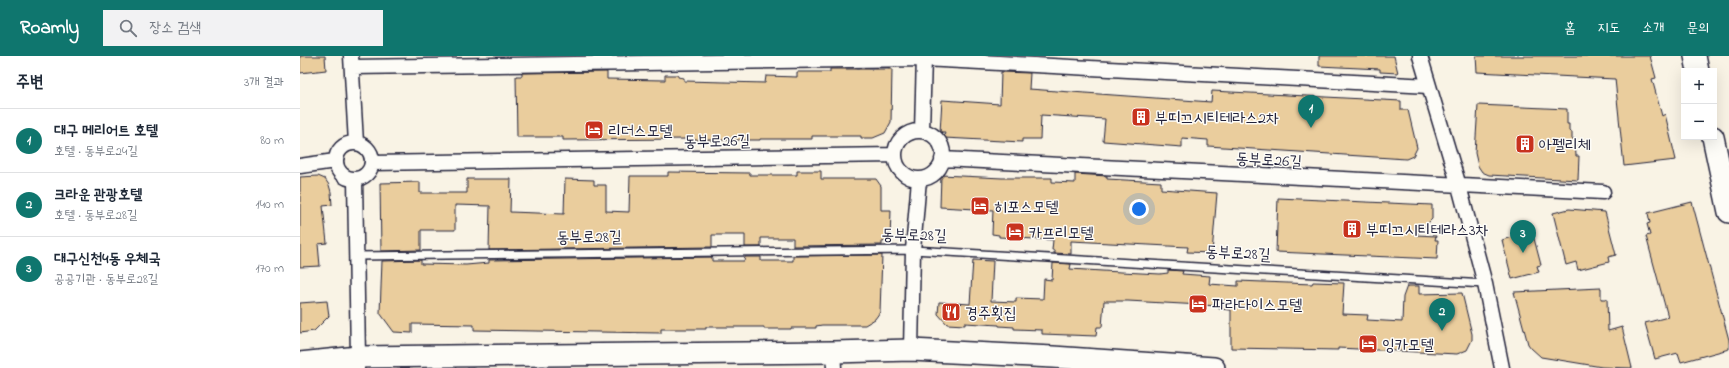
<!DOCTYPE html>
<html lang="ko">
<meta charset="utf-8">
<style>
:root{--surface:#fff;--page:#f2f2f3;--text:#1f2937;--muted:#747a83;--line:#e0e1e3;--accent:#0f766e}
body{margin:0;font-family:"Indie Flower","Poor Story",sans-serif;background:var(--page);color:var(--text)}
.controls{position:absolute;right:12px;top:12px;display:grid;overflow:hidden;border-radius:0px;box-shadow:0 4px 16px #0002}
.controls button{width:36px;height:36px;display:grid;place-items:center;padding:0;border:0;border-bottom:1px solid var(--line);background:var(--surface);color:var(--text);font:20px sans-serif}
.you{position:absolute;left:839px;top:153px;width:14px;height:14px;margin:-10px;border:3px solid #fff;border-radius:50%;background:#1a73e8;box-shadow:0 0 0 6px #1a73e833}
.badge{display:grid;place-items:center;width:26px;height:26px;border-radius:50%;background:var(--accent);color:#fff;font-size:13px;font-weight:700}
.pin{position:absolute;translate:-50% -33px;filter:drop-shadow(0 1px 2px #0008)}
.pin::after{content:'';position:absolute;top:21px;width:14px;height:12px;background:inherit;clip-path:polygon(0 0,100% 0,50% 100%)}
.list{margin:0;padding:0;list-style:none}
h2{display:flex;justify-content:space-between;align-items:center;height:52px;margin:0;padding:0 16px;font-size:17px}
h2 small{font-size:13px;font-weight:400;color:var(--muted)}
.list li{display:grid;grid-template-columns:26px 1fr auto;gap:12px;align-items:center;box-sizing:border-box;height:64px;padding:0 16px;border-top:1px solid var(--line)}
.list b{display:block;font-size:15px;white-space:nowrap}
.list p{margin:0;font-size:13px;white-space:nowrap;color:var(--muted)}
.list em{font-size:13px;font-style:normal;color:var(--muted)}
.icon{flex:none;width:22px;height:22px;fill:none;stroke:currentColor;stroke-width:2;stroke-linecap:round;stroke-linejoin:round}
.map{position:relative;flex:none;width:1429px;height:312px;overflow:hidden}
header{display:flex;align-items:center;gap:24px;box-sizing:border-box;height:56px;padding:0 20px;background:var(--accent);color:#fff}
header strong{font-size:19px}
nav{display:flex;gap:22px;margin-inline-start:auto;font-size:14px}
.search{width:280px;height:36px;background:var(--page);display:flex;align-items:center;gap:10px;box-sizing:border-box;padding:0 14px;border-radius:0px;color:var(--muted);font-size:15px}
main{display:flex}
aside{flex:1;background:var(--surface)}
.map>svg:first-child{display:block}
.building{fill:#eacd9d;stroke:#22223b}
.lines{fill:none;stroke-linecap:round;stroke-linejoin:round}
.lane-casing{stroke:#22223b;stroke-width:10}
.street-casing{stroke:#22223b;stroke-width:17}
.secondary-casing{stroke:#22223b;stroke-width:24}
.lane{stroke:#fdfcf7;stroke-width:7}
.street{stroke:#fdfcf7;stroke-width:14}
.secondary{stroke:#fdfcf7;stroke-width:21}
.labels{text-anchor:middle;stroke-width:3;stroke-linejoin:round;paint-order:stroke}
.poi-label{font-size:16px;fill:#22223b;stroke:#fdfcf7;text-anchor:start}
.street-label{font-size:16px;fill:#22223b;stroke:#fdfcf7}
</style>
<header>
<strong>Roamly</strong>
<div class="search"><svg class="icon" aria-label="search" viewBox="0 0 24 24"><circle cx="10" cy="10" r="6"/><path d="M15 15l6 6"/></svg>장소 검색</div>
<nav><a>홈</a><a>지도</a><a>소개</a><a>문의</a></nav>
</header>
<main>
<aside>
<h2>주변<small>3개 결과</small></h2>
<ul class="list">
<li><span class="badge">1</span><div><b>대구 메리어트 호텔</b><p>호텔 · 동부로24길</p></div><em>80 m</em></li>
<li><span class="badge">2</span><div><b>크라운 관광호텔</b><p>호텔 · 동부로28길</p></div><em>140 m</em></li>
<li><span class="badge">3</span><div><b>대구신천4동 우체국</b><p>공공기관 · 동부로28길</p></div><em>170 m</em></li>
</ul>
</aside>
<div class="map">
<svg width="1429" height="312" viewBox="0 0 1429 312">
<rect width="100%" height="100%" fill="#f9f3e5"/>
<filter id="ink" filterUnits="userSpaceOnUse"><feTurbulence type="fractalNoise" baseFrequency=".025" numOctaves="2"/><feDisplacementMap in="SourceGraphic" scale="8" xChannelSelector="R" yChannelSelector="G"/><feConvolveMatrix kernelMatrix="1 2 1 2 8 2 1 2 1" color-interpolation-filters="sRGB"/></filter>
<g filter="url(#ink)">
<path class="building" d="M0,0H25L26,14L0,17Z
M1019,0H1094L1098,17L1080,16V13L1019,10Z
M1176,0H1350L1356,22L1352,23L1362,60L1365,58L1376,104L1324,110L1315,23L1177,16Z
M530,13H592L591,66L585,77L573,82H561V80H512V83H460V84H389V83L263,84V81H217L216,20H222V17L307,16V23L365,24V19H378V21L384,22V25L465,27L466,20L497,21V16H530Z
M701,16L730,17L729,33L911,46L912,35L1101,45V54H1108L1117,92L1113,100L1106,103L908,90V84L882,82V91L803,85L805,63L741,59L740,83H722V86L644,82L645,76H640L642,44L700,48Z
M1178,49L1267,53V68H1269V75L1272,76V83H1275L1276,100H1279L1278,124L1189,119L1182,116L1178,110L1175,97Z
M497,115H521V123H576L581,130V154H591L590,184L582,186V189L493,190V182H461V191H445V179H412V191L189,194L190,150L155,149V174H121V194L81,195L80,127L120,126V137H167V123H211L210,156L264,158L265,123L294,124V129H306V155L329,156L330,120H368V116L450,117V119H497Z
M775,118L807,120V123L861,126V133L917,137L912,197L887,196L888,191L771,185V198L754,197V194H752L753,184L699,181V179L692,178L693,154L640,151L641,119L702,122H752V126L775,127Z
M18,120L25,123L29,129L31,136L32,149L23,150L27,187L18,188L20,210L0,211V121Z
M978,142L1132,149V163L1116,179L1136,180L1135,184H1138L1137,203L976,196Z
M1392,146L1429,284V293L1381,306L1378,297L1355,303L1345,267L1368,261L1346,180L1350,179L1347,168L1350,167L1348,157Z
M1269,153L1305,156L1316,199L1308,201L1309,206L1278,214L1276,206L1266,209L1253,157Z
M1232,175L1241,209L1237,210L1239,216L1212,223L1202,184Z
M582,199L580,256L575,263L565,269H522L516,270V272H491V273H464V271H406V273H361V277L174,274V269L112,268V277L94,276L80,257L82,205L121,204V208L166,209L189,207V204L412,201V205H444L445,201H461V205H493V200Z
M673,204L693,205L691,245L716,246V242L743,243L744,223L752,224L753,207L771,208L770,213L802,215L860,218L868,217V214L883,215L882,218L910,220L909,228L938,230V225L1012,228L1013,226L1044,227L1042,258L1068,259L1067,264L1102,266L1103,241L1107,230H1119V238L1162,237L1172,278V284L1167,294L1157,298L1038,292V294L931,292V254L919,253V250L828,245H804L802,271H797L796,280L742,278V274L714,273V271L699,270V269L665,267V269L647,268L638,258L639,246L670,248Z
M1301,232V243H1307L1308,275L1322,271L1332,312L1302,311L1241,301L1231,292L1228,288L1214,236Z
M27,245L29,260L14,275L0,277V247Z"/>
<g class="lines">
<defs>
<path id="lane" d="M56,200L613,194L1185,228"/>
<path id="street" d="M51,0L56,87
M1120,0L1159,130L1185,228L1202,312
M52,11L623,3L1129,30
M622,75L624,0
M595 99a24 24 0 1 1 48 0a24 24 0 1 1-48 0Z
M36 105a18 18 0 1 1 36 0a18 18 0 1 1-36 0Z
M642,103L1303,136
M72,107L595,99
M0,110L35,105
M55,124L58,301L57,312
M611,294L613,194L619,123
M533,296L534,312"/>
<path id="secondary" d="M1395,0L1398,15
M1413,81L1429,156
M0,307L58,301L533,296L611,294L753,301L914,312"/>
</defs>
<use href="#lane" class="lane-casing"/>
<use href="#street" class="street-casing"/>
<use href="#secondary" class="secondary-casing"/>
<use href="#lane" class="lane"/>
<use href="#street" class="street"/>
<use href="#secondary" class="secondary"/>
</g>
</g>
<defs>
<symbol id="building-square" viewBox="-11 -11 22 22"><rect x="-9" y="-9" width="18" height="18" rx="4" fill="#c8321e" stroke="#fdfcf7"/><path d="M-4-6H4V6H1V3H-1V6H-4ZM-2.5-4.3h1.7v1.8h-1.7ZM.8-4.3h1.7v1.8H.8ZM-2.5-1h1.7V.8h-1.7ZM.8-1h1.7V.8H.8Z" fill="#fff"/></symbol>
<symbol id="hotel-square" viewBox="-11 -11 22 22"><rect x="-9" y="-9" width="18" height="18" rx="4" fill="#c8321e" stroke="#fdfcf7"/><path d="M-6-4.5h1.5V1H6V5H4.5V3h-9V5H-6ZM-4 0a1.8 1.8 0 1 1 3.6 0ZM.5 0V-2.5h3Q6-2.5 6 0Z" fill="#fff"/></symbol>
<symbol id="restaurant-square" viewBox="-11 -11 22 22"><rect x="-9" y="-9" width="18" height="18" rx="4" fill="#c8321e" stroke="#fdfcf7"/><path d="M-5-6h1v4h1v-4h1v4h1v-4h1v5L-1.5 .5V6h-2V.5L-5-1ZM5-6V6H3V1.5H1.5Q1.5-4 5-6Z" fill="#fff"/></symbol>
</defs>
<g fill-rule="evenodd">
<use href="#building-square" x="830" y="50" width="22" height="22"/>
<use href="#hotel-square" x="283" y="63" width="22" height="22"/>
<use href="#building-square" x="1214" y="77" width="22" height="22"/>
<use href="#hotel-square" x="669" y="139" width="22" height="22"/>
<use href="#building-square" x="1041" y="162" width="22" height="22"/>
<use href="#hotel-square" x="704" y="165" width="22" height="22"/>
<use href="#hotel-square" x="887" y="237" width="22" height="22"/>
<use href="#restaurant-square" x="640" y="245" width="22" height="22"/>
<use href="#hotel-square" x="1057" y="277" width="22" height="22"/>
</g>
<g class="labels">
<g class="poi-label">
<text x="855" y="67">부띠끄시티테라스2차</text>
<text x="308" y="80">리더스모텔</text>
<text x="1239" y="94">아펠리체</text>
<text x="694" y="156">히포스모텔</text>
<text x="1066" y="179">부띠끄시티테라스3차</text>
<text x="729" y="182">카프리모텔</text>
<text x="912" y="254">파라다이스모텔</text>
<text x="665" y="262">경주횟집</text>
<text x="1082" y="294">잉카모텔</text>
</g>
<g class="street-label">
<text transform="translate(417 84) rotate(-1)" y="6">동부로26길</text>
<text transform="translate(969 103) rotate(3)" y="6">동부로26길</text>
<text transform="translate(614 178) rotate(1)" y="6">동부로28길</text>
<text transform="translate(289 180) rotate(-1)" y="6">동부로28길</text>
<text transform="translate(938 196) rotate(3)" y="6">동부로28길</text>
</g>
</g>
</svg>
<div class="controls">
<button>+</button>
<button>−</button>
</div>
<div class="you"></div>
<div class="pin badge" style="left:1011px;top:72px">1</div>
<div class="pin badge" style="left:1142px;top:275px">2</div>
<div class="pin badge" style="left:1223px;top:197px">3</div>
</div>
</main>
